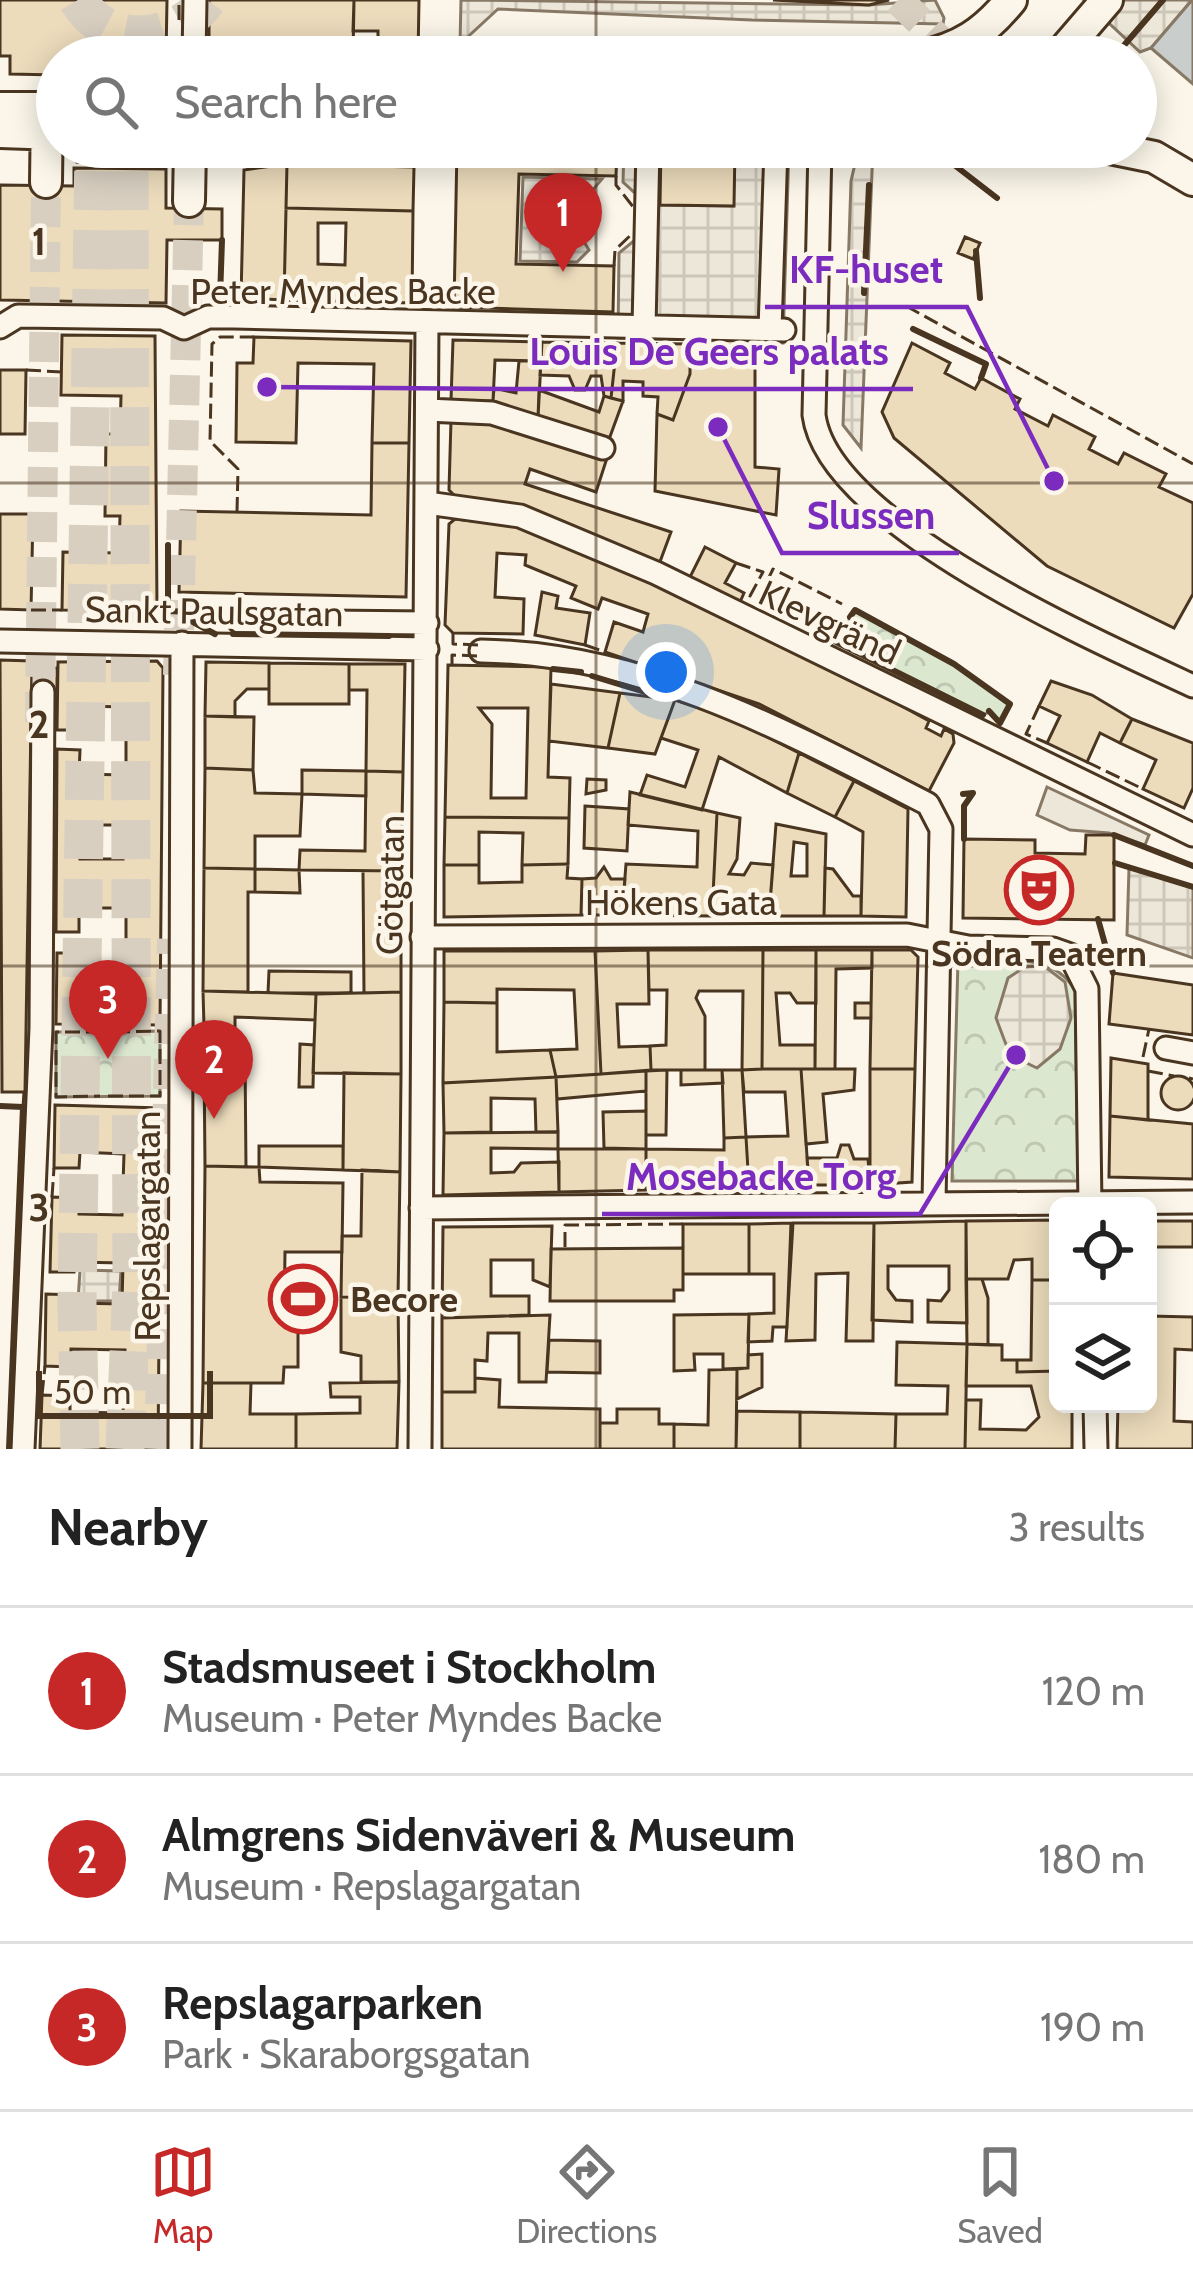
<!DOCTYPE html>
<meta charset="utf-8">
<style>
:root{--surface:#fff;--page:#f2f2f2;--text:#222;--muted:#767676;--line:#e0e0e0;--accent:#c62828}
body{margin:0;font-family:Cabin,sans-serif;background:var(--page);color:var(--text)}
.controls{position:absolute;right:36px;bottom:36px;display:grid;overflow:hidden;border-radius:18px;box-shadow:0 6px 30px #0003}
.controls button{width:108px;height:108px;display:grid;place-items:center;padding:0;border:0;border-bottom:3px solid var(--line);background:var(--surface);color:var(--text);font:60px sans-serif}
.scale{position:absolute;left:36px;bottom:30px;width:177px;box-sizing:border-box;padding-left:12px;border:6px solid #4a3520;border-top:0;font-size:33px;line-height:42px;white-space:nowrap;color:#4a3520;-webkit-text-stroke:9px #fbf6e9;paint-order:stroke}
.you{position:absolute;left:666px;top:672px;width:42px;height:42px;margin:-30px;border:9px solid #fff;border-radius:50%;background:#1a73e8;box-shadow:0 0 0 18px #1a73e833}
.badge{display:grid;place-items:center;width:78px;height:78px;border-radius:50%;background:var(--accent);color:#fff;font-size:39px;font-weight:700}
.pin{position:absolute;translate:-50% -99px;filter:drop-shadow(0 3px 6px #0008)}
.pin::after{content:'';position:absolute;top:63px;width:42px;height:36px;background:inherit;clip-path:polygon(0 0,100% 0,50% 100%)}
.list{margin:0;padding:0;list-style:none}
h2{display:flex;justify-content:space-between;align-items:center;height:156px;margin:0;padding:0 48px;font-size:51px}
h2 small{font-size:39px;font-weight:400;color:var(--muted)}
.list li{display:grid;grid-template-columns:78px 1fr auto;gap:36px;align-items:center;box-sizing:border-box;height:168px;padding:0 48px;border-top:3px solid var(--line)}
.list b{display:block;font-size:45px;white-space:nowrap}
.list p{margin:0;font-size:39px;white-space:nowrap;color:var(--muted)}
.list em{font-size:39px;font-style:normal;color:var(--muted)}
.icon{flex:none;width:66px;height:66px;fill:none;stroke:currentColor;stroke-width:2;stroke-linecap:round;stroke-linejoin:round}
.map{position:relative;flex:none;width:1193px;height:1449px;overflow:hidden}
.search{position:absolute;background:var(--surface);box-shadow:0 6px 30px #0003;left:36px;right:36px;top:36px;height:132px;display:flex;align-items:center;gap:30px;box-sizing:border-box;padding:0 42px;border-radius:66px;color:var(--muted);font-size:45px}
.sheet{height:660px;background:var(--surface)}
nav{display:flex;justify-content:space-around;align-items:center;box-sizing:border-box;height:168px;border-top:3px solid var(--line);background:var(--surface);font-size:33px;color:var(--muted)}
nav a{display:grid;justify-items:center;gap:6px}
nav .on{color:var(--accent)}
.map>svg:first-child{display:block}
.park{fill:url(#park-crowns);stroke:#887966;stroke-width:3}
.parking{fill:#ede7d9;stroke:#887966;stroke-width:3}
.plaza{fill:url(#plaza-grid);stroke:#887966;stroke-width:3}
.water{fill:#c9cecd;stroke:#887966;stroke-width:3}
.building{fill:#ecdcbc;stroke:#4a3520;stroke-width:3;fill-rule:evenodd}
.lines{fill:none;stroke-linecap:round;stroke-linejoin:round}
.street-tunnel{stroke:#d8cfc1;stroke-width:21;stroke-dasharray:21 10;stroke-linecap:butt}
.secondary-tunnel{stroke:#d8cfc1;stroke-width:30;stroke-dasharray:30 15;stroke-linecap:butt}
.highway-tunnel{stroke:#d8cfc1;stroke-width:39;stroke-dasharray:39 20;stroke-linecap:butt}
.street-casing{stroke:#4a3520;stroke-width:27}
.secondary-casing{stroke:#4a3520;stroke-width:36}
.street{stroke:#fbf6e9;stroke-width:21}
.secondary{stroke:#fbf6e9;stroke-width:30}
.fence{stroke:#4a3520;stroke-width:3;stroke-dasharray:15 6;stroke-linecap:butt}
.wall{stroke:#4a3520;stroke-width:6}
.grid{fill:none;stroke:#4a3520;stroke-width:3;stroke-opacity:0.55}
.labels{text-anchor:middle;stroke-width:9;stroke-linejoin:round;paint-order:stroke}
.street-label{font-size:36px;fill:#4a3520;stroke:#fbf6e9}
.poi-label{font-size:36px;font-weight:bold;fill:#4a3520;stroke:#fbf6e9}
.grid-label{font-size:39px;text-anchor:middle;font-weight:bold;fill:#4a3520;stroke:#fbf6e9;stroke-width:9;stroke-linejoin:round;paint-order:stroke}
.leader{fill:none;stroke:#7b2cbf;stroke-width:4.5}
.callout-dot{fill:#7b2cbf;stroke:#fbf6e9;stroke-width:4.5}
.callout-label{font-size:39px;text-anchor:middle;font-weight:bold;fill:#7b2cbf;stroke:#fbf6e9;stroke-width:9;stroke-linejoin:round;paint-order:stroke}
</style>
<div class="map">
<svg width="1193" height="1449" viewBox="0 0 1193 1449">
<defs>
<pattern id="park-crowns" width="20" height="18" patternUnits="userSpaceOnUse" patternTransform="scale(3)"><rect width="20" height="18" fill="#dce7d0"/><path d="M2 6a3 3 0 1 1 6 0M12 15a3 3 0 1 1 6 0" fill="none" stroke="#bec7b2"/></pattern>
<pattern id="plaza-grid" width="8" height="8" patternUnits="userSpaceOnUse" patternTransform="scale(3)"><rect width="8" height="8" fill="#ede7d9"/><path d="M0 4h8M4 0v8" fill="none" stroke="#cdc7ba"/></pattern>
</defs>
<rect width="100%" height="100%" fill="#fbf6e9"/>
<path class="park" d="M855,610L954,664L1010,704L1000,723L989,712L983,715L836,642Z
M958,960C999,962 1054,950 1075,991L1078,1181H952Z
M160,1031V1096L56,1097V1032Z"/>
<path class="parking" d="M1047,787L1149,835L1145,845L1109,833L1070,830L1037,815Z"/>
<path class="plaza" d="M461,0L869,5L935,0L944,18L943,24L752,20L498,9L460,44Z
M1084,0H1192L1151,48L1140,52Z
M624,147H661V205L733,206L735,147H789L783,343H744L743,332L699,331V340L618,338L619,253L635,240L637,219V195L623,182Z
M859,147H873L861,448L843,425L851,181Z
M523,177L602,179L581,204L588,210L587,226L578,232L589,250L577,262L520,261Z
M1129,868L1193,887V958L1127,935Z
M1044,966L1065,982L1071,1018L1060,1049L1037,1068L1010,1055L996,1018L1008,978L1025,967Z
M80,1270L121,1271L119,1301H78Z"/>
<path class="water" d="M1192,0H1193V84L1151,48Z"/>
<path class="building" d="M0,0H167L166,57H57V75L10,74V56H0Z
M209,0H354L353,57H209Z
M354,0H419L418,57H378V31H353Z
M773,0H889L869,5Z
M457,147H617L616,176L519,174L516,264L614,266L613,312L454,307Z
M661,147H735L734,206L660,205Z
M287,164L414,167L413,211L286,208Z
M287,164L284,300L241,298L244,170Z
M74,168L166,169V208L222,209V240H167L166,303L0,300V185L74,186Z
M286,208L413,211L412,303L284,300ZM318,223H346L345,265L318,264Z
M965,237L980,243L973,259L958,253Z
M62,335L155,336L157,611L62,610L63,552L119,553L120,516H105L106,434H120L121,396L61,395Z
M704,335H741V346H755V467L779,469L776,515L655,491L657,414L673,420L690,374V344H704Z
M254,337L411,341L409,443H372L374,364L298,363L296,443L236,442L237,363H253Z
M453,340L542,342L541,361L495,360L493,401H451Z
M542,342L617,343L611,398L604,396L601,376H591L585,390H575L569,376L540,375Z
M617,343L690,344V374L673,420L657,414L658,397L643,396V382L623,381V401L611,398Z
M912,343L950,363L945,373L975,389L981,378L1020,399L1015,409L1048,426L1053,415L1095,437L1089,449L1118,464L1124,453L1166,474L1159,487L1193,503V594L1174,628L1047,566L894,438L882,412Z
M519,361H541L538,418L493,401L494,388L516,393Z
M0,370H26L25,434H0Z
M539,390L599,412L604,396L623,401L608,442L538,418Z
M451,420L485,422L607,458L596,492L530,469L525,484L671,532L658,567L455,496L449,490Z
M372,443H409L406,597L179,592L181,511L371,515Z
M0,514H33L31,610L0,609Z
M455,519L520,526L654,579L789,644L929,721L926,728L941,736L944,729L953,734L954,743L929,791L759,704L605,652L614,622L643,632L648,614L602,598L598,609L571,598L576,586L525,565L526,555L497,553L495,597L524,599L523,634L453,633L445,625L449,524Z
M705,547L736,563L725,583L744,593L737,609L687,583Z
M542,592L558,596L556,608L590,613L585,645L535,635Z
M0,660L32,661L25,1092H2Z
M157,661L163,668L160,1025L56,1024L57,953H79V976H126V908H79V932H56L57,749L80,750L79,774L126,775V707L80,706L79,730H57L58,662ZM80,825H123V859H80Z
M206,662L269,663V689H247L235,701V717L205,716Z
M269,663L349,664V704H269Z
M349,664H405L403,772L366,771L367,690H349Z
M448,665L551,667L548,777L570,778L569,818L445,817ZM479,708H528L526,798H491L492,724Z
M32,668H57V690H32Z
M1051,681L1092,695L1132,719L1120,743L1100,733L1087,762L1047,743L1060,716L1039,706Z
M551,684L620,693L608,748L549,741Z
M620,693L675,700L655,754L608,748Z
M675,700L732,719L799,753L787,793L719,757L702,810L640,795L647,775L685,787L698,750L661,738Z
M205,716L254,717L253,770L205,768Z
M1132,719L1193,743V788L1184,808L1143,789L1156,760L1120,743Z
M799,753L854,781L835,817L787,793Z
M205,768L253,770L255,793L302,794L300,836H255V869L204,868Z
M302,770L366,771V796L302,794Z
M366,771L403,772L401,871L299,870L300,850L365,851Z
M587,779L606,780V790L586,794Z
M854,781L908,809L906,917L861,916L863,832L835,817Z
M630,792L717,813L712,916L622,915L626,864L697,867L698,831L628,825Z
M585,806L629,809L627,851L584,848Z
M717,813L740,818L737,859L729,874L744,875L751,863L773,865L769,916H712Z
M445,817L569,818L568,864L522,865L523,833L479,832V865H444Z
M776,824L826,834L824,916H769ZM794,842L807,844V876H791Z
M1086,835H1114V920L963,918L964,839L1035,840V853L1085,854Z
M568,864L567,878L582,879L581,915L444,917V865H479V883L522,882V865Z
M604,867L611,879H625L622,915H581L582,879L596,878Z
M204,868L255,869V892H248V992L203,991Z
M825,868L833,869L853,896H861V916H824Z
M255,869L299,870L300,893L255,892Z
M363,871H401V992L364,993Z
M648,950L649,1004H617L619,1047L650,1046L651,1070L601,1074L595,951Z
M648,950H763L762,1069L742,1070L743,991H699L696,998L705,1016V1070H651L650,1046L666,1045L667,990H649Z
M763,950H816V1003H797L790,993H776L780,1045H815V1069H762Z
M816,950H872V968L836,969L835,1069H815Z
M872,950H911L918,957L915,1069H870Z
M444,951H595L601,1074L556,1077L550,1050L577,1049L574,990L497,989V1003L444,1002Z
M269,971L351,972V993H268Z
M1113,973L1193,985V1035L1109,1024Z
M203,991L316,994L315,1020L235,1017V1027H204Z
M401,992V1074L313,1073L316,994Z
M444,1002L497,1003V1052L550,1050L556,1077L443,1083Z
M855,1003H871V1018H855Z
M300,1044L314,1045L313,1087H299Z
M204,1056L245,1057L246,1167L205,1166Z
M1111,1058L1148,1064V1120L1110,1116Z
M762,1069H801L809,1185L749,1187L746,1137L788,1136L785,1092H744L742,1070Z
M801,1069H855L854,1090L823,1094L827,1142L806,1144Z
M870,1069H915L912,1182L870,1185Z
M667,1070L666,1135H646V1071Z
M681,1070H722L723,1083L681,1085Z
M722,1070H742L746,1137L724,1138Z
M646,1071V1091L557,1099L556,1077Z
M344,1073L401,1074L400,1172L343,1170Z
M1161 1093a17 17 0 1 1 34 0a17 17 0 1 1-34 0Z
M556,1077L558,1132H536L535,1099L491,1098V1132L444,1133L443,1083Z
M55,1105L161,1108L158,1449H40L42,1395L70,1396V1412L123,1413L125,1350L71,1349L70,1367L45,1366L46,1294L76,1295V1303L122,1304L123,1263L74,1262V1272H50L52,1197L79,1198V1214L122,1215L124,1154L80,1152L79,1168H54Z
M646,1111V1149L604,1148L603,1112Z
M1110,1116L1193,1124V1179L1109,1177Z
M558,1132V1149L491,1148V1173L514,1172L521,1163L559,1162V1192L443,1195L444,1133Z
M746,1137L749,1187L646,1190V1149L724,1150V1138Z
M841,1145H849L854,1159H868L870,1185H809L807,1158H837Z
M259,1146H343V1170L259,1167Z
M558,1149H646V1190L559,1192Z
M205,1166L259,1167L260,1182L343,1183L342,1252H285L284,1323H298V1367H284L283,1383H203Z
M362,1170L400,1172L398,1298L341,1297L342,1236H361Z
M1058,1220V1280H1032V1259L1014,1260L1008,1279H966V1221Z
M966,1221L967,1323L928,1322V1300L941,1301L949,1290V1266H888V1289L896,1300L912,1301V1322L872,1320L874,1223Z
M1148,1221H1193V1247H1148Z
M791,1223L787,1327H773L772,1341L748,1342L749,1314L774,1313V1274H749V1224Z
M793,1223H874L873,1341H846L848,1273L816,1274L815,1340L786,1341Z
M683,1224H749V1274H683Z
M552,1226L550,1287L533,1280V1260H491V1296H529V1315L442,1318L443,1227Z
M683,1248V1290H674V1301H550L551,1249Z
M966,1279H982L988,1298V1345L967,1344Z
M1032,1280H1058V1371L1017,1372V1360H1031Z
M341,1297L398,1298L399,1382H361V1356L341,1352Z
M749,1314L748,1368L723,1369V1354H694L695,1370L674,1371V1315Z
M550,1315L546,1382H519V1333H488L487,1361L475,1360V1392H442V1318Z
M1148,1316L1193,1317V1350L1175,1349L1174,1421L1193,1422V1449H1117L1118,1404H1148Z
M549,1340L600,1341V1373L547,1372Z
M897,1342L967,1344L965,1449H895L896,1414H947L948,1386L896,1385Z
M967,1344L1002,1345V1360H1017V1372L1058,1371V1404H1072V1449H965L966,1400H981L980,1429L1026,1430L1039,1417L1031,1386H966Z
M762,1354V1387L737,1399V1369L748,1368V1355Z
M737,1369L736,1449H674V1424L708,1425L709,1370Z
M475,1378L500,1380L499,1407L600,1409V1449H442V1392H475Z
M399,1382L397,1449H296V1414L360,1413V1397H331L330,1383Z
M203,1383H251L250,1414H296V1449H201Z
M617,1409H659V1424H674V1449H600V1423H617Z
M737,1411L800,1412V1449H736Z
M800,1412L896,1414L895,1449H800Z"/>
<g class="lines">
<path class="street-tunnel" d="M43,692V662"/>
<path class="secondary-tunnel" d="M898,0L957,57
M178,675L189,201
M40,722L46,182
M159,1449L172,939"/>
<path class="highway-tunnel" d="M78,0C107,50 176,43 207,0
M80,1449L77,1303L94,147
M125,1449L132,1283L129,147"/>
<defs>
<path id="street" d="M194,57L195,0
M820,147L814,415C828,524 1099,642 1193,686
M0,327L18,316L163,318L184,328L208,317H234L784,330
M644,327L648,147
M770,330L776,147
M427,410L492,413L603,448
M427,503L520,516L656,573L1193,835
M239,621L427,623
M0,641L427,649
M481,651C644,653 786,731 928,804L941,829L934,1202
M422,937L907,935L968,947L1053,949L1070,955L1087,989L1090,1206
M1166,1048L1193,1053
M421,1208L1193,1202
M1095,1404L1096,1449
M23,1449L41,1028L43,692
M180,1449L182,643
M420,1449L427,322"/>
<path id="secondary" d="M919,57C961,48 984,33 1011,0
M1058,57L1107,0
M0,108H57
M0,132L57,134
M1105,147L1154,157L1193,180
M46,182L47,108
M189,201L190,147"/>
</defs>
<use href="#street" class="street-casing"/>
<use href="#secondary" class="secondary-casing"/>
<use href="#street" class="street"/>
<use href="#secondary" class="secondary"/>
<path class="fence" d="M179,20V0
M616,176V185L634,208
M614,266L615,250L634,232
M906,306L1193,464
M26,370L62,372
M237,512L238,469L210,441L212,344L220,337H254
M736,563L763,572L750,596L744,593
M758,600L773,569L842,604
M31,610H62
M453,633V644L481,645
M585,645L605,652
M452,666V655L480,656
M1039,706L1026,734L1047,743
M1087,762L1143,789
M1143,1057L1149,1029
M56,1065V1032H110
M1148,1071L1174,1076
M56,1072V1097L100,1096
M1189,1078L1193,1079
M108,1096H160V1031L115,1032
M23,1107L24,1092
M52,1197L54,1168
M565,1247V1225L683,1224
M42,1395L45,1366"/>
<path class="wall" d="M1114,57L1163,0
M931,147L997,198
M78,161L151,162
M976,251L980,298
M864,293L869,185
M220,298L222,240
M913,329L986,364L981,378
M168,545V611L191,612L193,622L215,634
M850,617L855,610L954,664L1010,704L1000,723L989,711
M845,626L836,642L983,715
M233,634L389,636
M553,669L581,672
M592,676L648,693
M963,794L973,793L964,806V839
M1114,835L1193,866
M1115,863L1193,887
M1098,919L1113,973
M204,1027V1056
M0,1106L23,1107L9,1449"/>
</g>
<path class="grid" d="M596,0V57M596,147V1449M0,483H1193M0,966H1193"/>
<defs>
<symbol id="theatre-ring" viewBox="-11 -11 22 22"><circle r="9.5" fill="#fbf6e9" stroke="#c62828" stroke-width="1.5"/><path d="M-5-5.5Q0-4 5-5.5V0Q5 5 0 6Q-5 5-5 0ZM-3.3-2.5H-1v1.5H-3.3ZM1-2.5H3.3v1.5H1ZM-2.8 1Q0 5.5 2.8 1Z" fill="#c62828"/></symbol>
<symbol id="stadium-ring" viewBox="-11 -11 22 22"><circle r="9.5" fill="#fbf6e9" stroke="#c62828" stroke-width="1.5"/><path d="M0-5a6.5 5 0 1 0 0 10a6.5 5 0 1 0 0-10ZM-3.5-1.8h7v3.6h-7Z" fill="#c62828"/></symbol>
</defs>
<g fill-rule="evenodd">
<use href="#theatre-ring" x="1001" y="852" width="76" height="76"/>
<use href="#stadium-ring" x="265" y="1261" width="76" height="76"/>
</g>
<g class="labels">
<g class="street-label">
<text x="343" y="304">Peter Myndes Backe</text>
<text transform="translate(214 611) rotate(1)" y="13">Sankt Paulsgatan</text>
<text transform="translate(830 622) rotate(25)" y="13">Klevgränd</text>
<text transform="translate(390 885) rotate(-89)" y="13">Götgatan</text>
<text x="681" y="915">Hökens Gata</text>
<text transform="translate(147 1226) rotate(-90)" y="13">Repslagargatan</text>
</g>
<g class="poi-label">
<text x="1039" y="966">Södra Teatern</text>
<text x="350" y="1312" text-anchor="start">Becore</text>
</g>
</g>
<g class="grid-label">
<text x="39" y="255">1</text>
<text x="39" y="738">2</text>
<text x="39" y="1221">3</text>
</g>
<path class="leader" d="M1054 481L967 307H765M267 387L506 389H913M718 427L782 553H959M1016 1055L920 1214H602"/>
<g class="callout-dot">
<circle cx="1054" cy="481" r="12"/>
<circle cx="267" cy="387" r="12"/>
<circle cx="718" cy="427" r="12"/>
<circle cx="1016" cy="1055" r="12"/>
</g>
<g class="callout-label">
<text x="866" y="283">KF-huset</text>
<text x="709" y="365">Louis De Geers palats</text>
<text x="871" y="529">Slussen</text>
<text x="761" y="1190">Mosebacke Torg</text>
</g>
</svg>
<div class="controls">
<button><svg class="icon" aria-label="locate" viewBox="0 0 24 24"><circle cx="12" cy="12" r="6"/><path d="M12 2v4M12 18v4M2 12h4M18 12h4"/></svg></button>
<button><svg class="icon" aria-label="layers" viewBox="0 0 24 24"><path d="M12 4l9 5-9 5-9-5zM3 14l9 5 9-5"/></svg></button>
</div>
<div class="scale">50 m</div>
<div class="you"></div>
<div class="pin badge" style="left:563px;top:272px">1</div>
<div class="pin badge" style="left:214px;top:1119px">2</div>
<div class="pin badge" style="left:108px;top:1059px">3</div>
<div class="search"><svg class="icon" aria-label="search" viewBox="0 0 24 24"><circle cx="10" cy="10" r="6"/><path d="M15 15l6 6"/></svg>Search here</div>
</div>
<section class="sheet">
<h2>Nearby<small>3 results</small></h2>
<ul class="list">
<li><span class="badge">1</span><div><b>Stadsmuseet i Stockholm</b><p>Museum · Peter Myndes Backe</p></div><em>120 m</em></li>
<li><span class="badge">2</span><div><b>Almgrens Sidenväveri &amp; Museum</b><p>Museum · Repslagargatan</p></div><em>180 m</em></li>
<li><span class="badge">3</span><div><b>Repslagarparken</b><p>Park · Skaraborgsgatan</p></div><em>190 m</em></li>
</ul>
</section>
<nav>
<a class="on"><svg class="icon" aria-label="map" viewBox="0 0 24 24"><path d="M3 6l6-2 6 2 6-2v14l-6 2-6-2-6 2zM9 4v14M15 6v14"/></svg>Map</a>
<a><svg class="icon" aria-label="directions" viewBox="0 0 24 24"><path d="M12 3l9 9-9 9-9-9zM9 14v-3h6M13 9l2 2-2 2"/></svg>Directions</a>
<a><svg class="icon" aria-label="saved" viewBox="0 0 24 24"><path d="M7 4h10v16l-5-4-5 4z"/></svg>Saved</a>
</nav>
